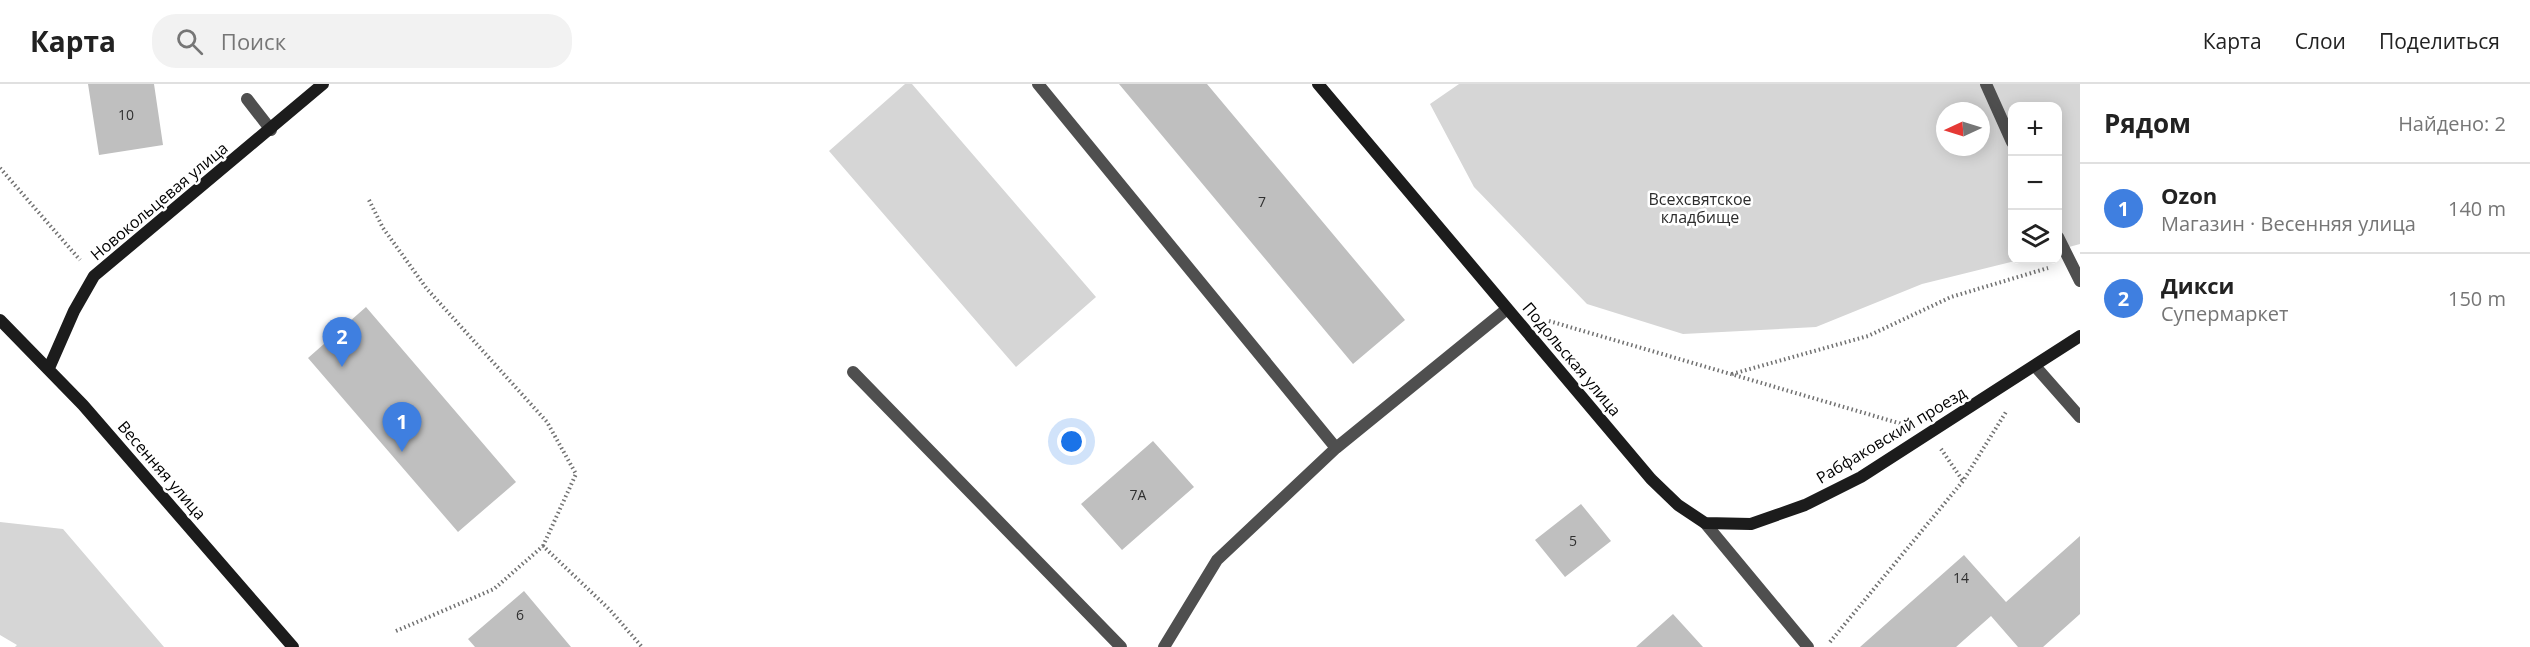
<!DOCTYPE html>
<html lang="ru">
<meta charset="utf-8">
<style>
:root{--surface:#fff;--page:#f2f2f2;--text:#222;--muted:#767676;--line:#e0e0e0;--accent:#1a73e8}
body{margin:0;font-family:"Open Sans",sans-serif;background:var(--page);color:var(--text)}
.controls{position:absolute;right:18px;top:18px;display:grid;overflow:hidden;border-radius:12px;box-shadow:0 3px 15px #0003}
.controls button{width:54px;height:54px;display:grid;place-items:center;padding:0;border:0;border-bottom:2px solid var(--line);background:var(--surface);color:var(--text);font:30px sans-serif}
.compass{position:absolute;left:1936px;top:18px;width:54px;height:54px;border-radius:50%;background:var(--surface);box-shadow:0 3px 15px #0003;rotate:266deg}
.you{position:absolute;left:1072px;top:358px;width:21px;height:21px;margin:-15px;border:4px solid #fff;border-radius:50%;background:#1a73e8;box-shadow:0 0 0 9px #1a73e833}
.badge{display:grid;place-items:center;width:39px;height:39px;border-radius:50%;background:var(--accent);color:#fff;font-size:20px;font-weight:700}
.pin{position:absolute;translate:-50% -50px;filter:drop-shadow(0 2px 3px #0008)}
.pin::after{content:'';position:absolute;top:32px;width:21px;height:18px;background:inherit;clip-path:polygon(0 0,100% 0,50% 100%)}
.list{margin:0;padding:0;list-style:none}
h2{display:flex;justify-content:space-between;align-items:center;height:78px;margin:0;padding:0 24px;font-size:26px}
h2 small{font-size:20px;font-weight:400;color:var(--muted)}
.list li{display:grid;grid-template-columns:39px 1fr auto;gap:18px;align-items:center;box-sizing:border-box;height:90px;padding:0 24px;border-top:2px solid var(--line)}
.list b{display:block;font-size:22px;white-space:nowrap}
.list p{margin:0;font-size:20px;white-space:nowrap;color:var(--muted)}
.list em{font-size:20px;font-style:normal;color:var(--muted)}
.icon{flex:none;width:33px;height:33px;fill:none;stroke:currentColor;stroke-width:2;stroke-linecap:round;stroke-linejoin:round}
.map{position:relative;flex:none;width:2080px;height:563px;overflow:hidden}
header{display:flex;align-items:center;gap:36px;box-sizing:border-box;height:84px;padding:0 30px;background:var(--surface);border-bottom:2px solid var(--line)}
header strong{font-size:28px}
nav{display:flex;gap:33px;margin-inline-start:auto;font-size:21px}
.search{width:420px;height:54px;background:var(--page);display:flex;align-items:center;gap:15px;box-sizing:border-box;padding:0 21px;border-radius:24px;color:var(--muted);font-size:22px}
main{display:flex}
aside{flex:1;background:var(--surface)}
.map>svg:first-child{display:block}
.green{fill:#d6d6d6;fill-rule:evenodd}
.building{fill:#bfbfbf}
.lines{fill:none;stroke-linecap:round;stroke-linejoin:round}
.path{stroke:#717171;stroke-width:4;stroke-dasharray:1.5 3;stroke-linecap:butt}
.lane{stroke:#4f4f4f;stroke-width:12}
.street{stroke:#4f4f4f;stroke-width:12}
.secondary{stroke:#1c1c1c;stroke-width:12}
.labels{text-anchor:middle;stroke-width:5;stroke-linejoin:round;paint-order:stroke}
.number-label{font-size:14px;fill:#303030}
.park-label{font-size:16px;fill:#2d2d2d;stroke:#fff}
.street-label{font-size:16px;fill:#000;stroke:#fff}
</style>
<header>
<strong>Карта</strong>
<div class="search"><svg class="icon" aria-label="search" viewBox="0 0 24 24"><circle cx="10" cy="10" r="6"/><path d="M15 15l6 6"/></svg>Поиск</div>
<nav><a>Карта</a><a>Слои</a><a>Поделиться</a></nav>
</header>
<main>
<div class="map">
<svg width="2080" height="563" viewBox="0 0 2080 563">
<rect width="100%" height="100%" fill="#fff"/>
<path class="green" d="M905,0H912L1096,213L1016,283L829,67Z
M1459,0H2080V160L2058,166V22H2012V176H2019L1922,200L1816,243L1683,250L1587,220L1474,103L1430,20ZM1945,27H1981V63H1945Z
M0,438L63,445L164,563H15L17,561L0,551Z"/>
<path class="building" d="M88,0H154L163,61L99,71Z
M1119,0H1207L1405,236L1353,280Z
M366,223L516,398L458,448L308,274Z
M1153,357L1194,403L1122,466L1081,420Z
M1581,420L1611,457L1565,493L1535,456Z
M2080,452V530L2043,563H2018L1991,532L1956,563H1860L1964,471L2006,518Z
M524,507L571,563H475L468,555Z
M1673,530L1703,563H1636Z"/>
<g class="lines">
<path class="path" d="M0,84L80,176
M369,116L383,144L427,205L547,338L576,390L543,462
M1549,237L1902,340
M1732,290L1868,252L1951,213L2048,184
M1941,365L1963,397
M396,547L494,505L543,462L610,526L642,563
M1830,558L1963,397L2006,328"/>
<path class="lane" d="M1038,0L1336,364L1507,225
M1986,0L2012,58
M247,15L271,46
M2058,153L2080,197
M2035,282L2080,333
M853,288L1121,563
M1164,563L1217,476L1336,364"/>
<path class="street" d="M1705,439L1808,563"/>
<path class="secondary" d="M1318,0L1651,395L1678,421L1705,439L1751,440L1805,421L1861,393L2080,252
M0,236L83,321L293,563
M49,284L74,227L94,192L323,0"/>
</g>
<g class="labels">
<g class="number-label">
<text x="126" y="36">10</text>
<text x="1262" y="123">7</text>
<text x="1138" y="416">7А</text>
<text x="1573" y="462">5</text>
<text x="1961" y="499">14</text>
<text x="520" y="536">6</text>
</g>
<g class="park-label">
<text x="1700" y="121">Всехсвятское<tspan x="1700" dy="18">кладбище</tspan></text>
</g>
<g class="street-label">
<text transform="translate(159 117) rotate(-40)" y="6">Новокольцевая улица</text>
<text transform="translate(1572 275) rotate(50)" y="6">Подольская улица</text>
<text transform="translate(1891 351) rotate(-31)" y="6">Рабфаковский проезд</text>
<text transform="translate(162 386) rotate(49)" y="6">Весенняя улица</text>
</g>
</g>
</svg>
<div class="controls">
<button>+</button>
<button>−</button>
<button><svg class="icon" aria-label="layers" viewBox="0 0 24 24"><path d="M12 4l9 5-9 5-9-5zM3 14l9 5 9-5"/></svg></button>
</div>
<svg class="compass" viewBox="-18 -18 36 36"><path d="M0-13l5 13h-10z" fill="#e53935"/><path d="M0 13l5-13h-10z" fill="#767676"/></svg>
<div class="you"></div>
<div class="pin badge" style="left:402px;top:368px;background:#3f7fe0">1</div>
<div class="pin badge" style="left:342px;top:283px;background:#3f7fe0">2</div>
</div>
<aside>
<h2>Рядом<small>Найдено: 2</small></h2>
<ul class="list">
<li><span class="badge" style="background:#3f7fe0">1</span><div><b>Ozon</b><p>Магазин · Весенняя улица</p></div><em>140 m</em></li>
<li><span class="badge" style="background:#3f7fe0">2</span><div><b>Дикси</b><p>Супермаркет</p></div><em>150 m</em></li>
</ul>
</aside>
</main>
